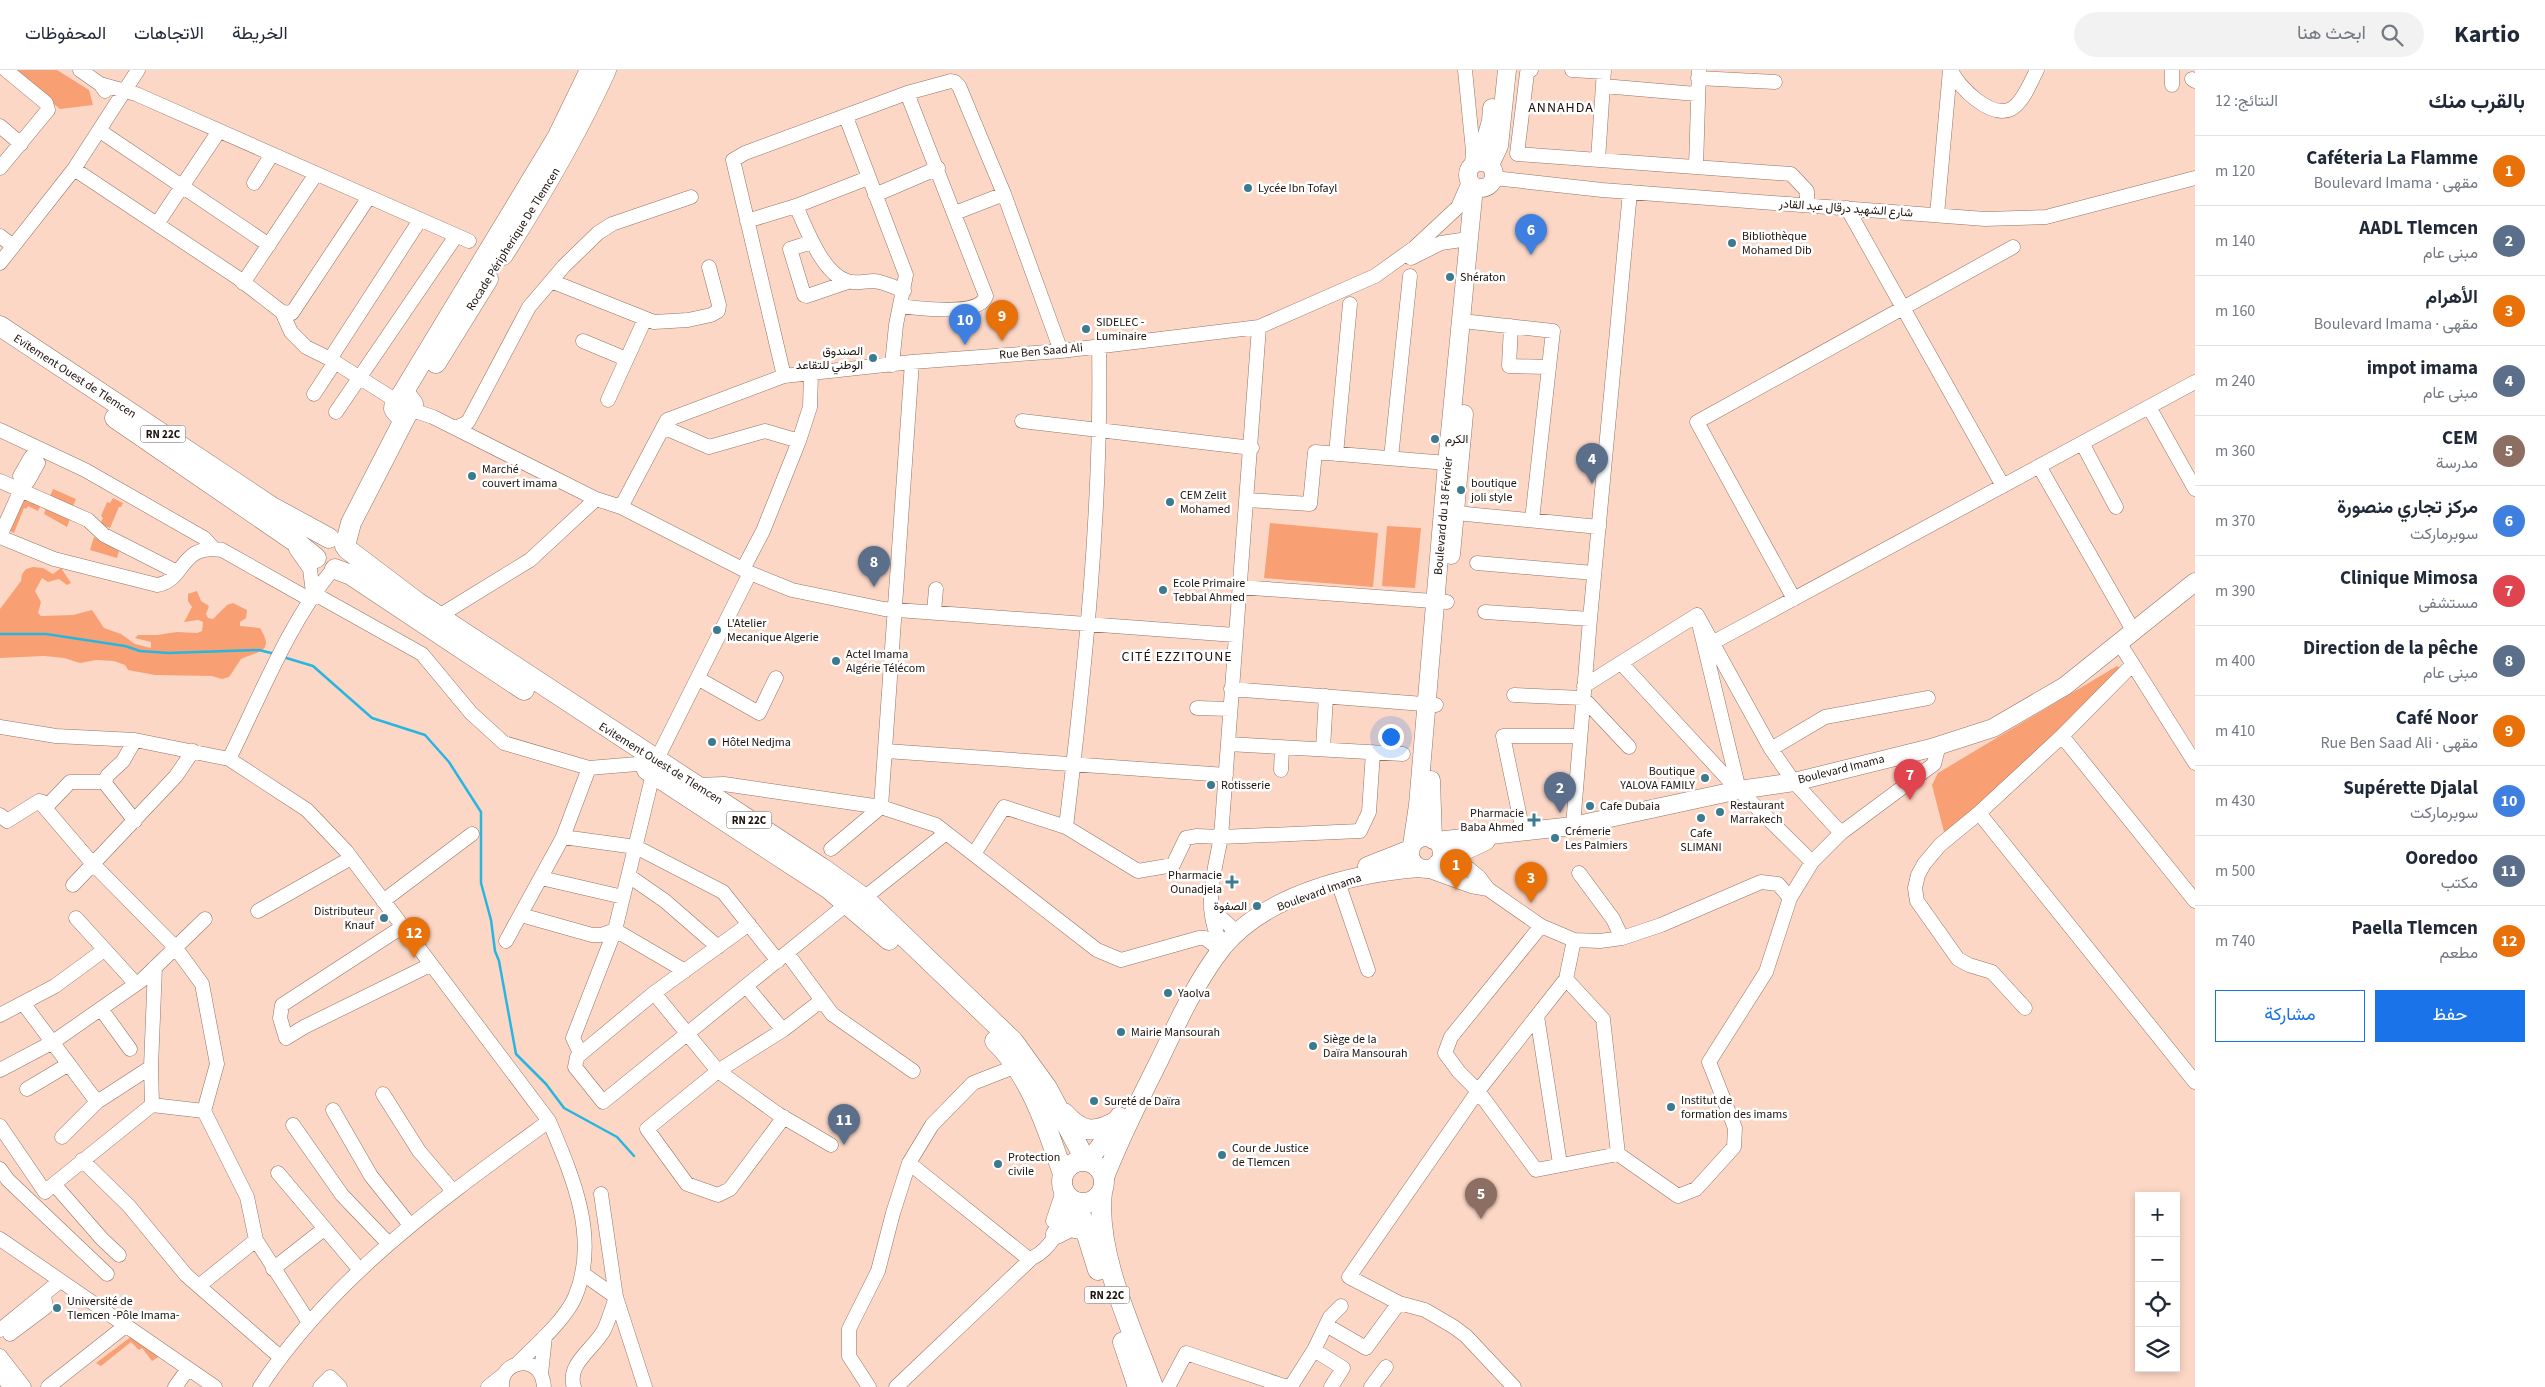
<!DOCTYPE html>
<html lang="ar">
<meta charset="utf-8">
<style>
:root{--surface:#fff;--page:#f2f2f3;--text:#1f2937;--muted:#747a83;--line:#e0e1e3;--accent:#1a73e8}
body{margin:0;font-family:"Source Sans 3",Vazirmatn,sans-serif;background:var(--page);color:var(--text);direction:rtl}
.controls{position:absolute;right:15px;bottom:15px;display:grid;overflow:hidden;border-radius:0px;box-shadow:0 2px 8px #0003}
.controls button{width:45px;height:45px;display:grid;place-items:center;padding:0;border:0;border-bottom:1px solid var(--line);background:var(--surface);color:var(--text);font:25px sans-serif}
.you{position:absolute;left:1390px;top:666px;width:18px;height:18px;margin:-12px;border:4px solid #fff;border-radius:50%;background:#1a73e8;box-shadow:0 0 0 8px #1a73e833}
.badge{display:grid;place-items:center;width:32px;height:32px;border-radius:50%;background:var(--accent);color:#fff;font-size:16px;font-weight:700}
.pin{position:absolute;translate:-50% -41px;filter:drop-shadow(0 1px 2px #0008)}
.pin::after{content:'';position:absolute;top:26px;width:18px;height:15px;background:inherit;clip-path:polygon(0 0,100% 0,50% 100%)}
.list{margin:0;padding:0;list-style:none}
h2{display:flex;justify-content:space-between;align-items:center;height:65px;margin:0;padding:0 20px;font-size:21px}
h2 small{font-size:16px;font-weight:400;color:var(--muted)}
.list li{display:grid;grid-template-columns:32px 1fr auto;gap:15px;align-items:center;box-sizing:border-box;height:70px;padding:0 20px;border-top:1px solid var(--line)}
.list b{display:block;font-size:19px;white-space:nowrap}
.list p{margin:0;font-size:16px;white-space:nowrap;color:var(--muted)}
.list em{font-size:16px;font-style:normal;color:var(--muted)}
.actions{display:flex;gap:10px;padding:15px 20px}
.actions a{flex:1;padding:11px 0;border:1px solid var(--accent);border-radius:0px;text-align:center;font-size:18px;color:var(--accent)}
.actions .main{background:var(--accent);color:#fff}
.icon{flex:none;width:28px;height:28px;fill:none;stroke:currentColor;stroke-width:2;stroke-linecap:round;stroke-linejoin:round}
.map{position:relative;flex:none;width:2195px;height:1317px;overflow:hidden;direction:ltr}
header{display:flex;align-items:center;gap:30px;box-sizing:border-box;height:70px;padding:0 25px;background:var(--surface);border-bottom:1px solid var(--line)}
header strong{font-size:24px}
nav{display:flex;gap:28px;margin-inline-start:auto;font-size:18px}
.search{width:350px;height:45px;background:var(--page);display:flex;align-items:center;gap:12px;box-sizing:border-box;padding:0 18px;border-radius:28px;color:var(--muted);font-size:19px}
main{display:flex}
aside{flex:1;background:var(--surface)}
.map>svg:first-child{display:block}
.green{fill:#f8a074}
.lines{fill:none;stroke-linecap:round;stroke-linejoin:round}
.stream{stroke:#28b6e0;stroke-width:2.5}
.minor-casing{stroke:#947464;stroke-width:15}
.major-casing{stroke:#947464;stroke-width:19}
.highway-casing{stroke:#947464;stroke-width:21}
.minor{stroke:#fff;stroke-width:14}
.major{stroke:#fff;stroke-width:18}
.highway{stroke:#fff;stroke-width:20}
.poi-dot{fill:#3c7a90;stroke:#fff;stroke-width:2}
.labels{text-anchor:middle;stroke-width:5;stroke-linejoin:round;paint-order:stroke}
.shield{fill:#fff;stroke:#625955;stroke-width:1}
.shield-label{font-size:11px;font-weight:bold;fill:#1e120c}
.poi-label{font-size:12px;fill:#1e120c;stroke:#fff;text-anchor:start}
.street-label{font-size:12px;fill:#1e120c;stroke:#fff}
.neighbourhood-label{font-size:14px;letter-spacing:1px;fill:#1e120c;stroke:#fff}
</style>
<header>
<strong>Kartio</strong>
<div class="search"><svg class="icon" aria-label="search" viewBox="0 0 24 24"><circle cx="10" cy="10" r="6"/><path d="M15 15l6 6"/></svg>ابحث هنا</div>
<nav><a>الخريطة</a><a>الاتجاهات</a><a>المحفوظات</a></nav>
</header>
<main>
<aside>
<h2>بالقرب منك<small>النتائج: 12</small></h2>
<ul class="list">
<li><span class="badge" style="background:#e8710a">1</span><div><b>Caféteria La Flamme</b><p>مقهى · Boulevard Imama</p></div><em>120 m</em></li>
<li><span class="badge" style="background:#5c6f8a">2</span><div><b>AADL Tlemcen</b><p>مبنى عام</p></div><em>140 m</em></li>
<li><span class="badge" style="background:#e8710a">3</span><div><b>الأهرام</b><p>مقهى · Boulevard Imama</p></div><em>160 m</em></li>
<li><span class="badge" style="background:#5c6f8a">4</span><div><b>impot imama</b><p>مبنى عام</p></div><em>240 m</em></li>
<li><span class="badge" style="background:#8d6e63">5</span><div><b>CEM</b><p>مدرسة</p></div><em>360 m</em></li>
<li><span class="badge" style="background:#3f7fe0">6</span><div><b>مركز تجاري منصورة</b><p>سوبرماركت</p></div><em>370 m</em></li>
<li><span class="badge" style="background:#e0444e">7</span><div><b>Clinique Mimosa</b><p>مستشفى</p></div><em>390 m</em></li>
<li><span class="badge" style="background:#5c6f8a">8</span><div><b>Direction de la pêche</b><p>مبنى عام</p></div><em>400 m</em></li>
<li><span class="badge" style="background:#e8710a">9</span><div><b>Café Noor</b><p>مقهى · Rue Ben Saad Ali</p></div><em>410 m</em></li>
<li><span class="badge" style="background:#3f7fe0">10</span><div><b>Supérette Djalal</b><p>سوبرماركت</p></div><em>430 m</em></li>
<li><span class="badge" style="background:#5c6f8a">11</span><div><b>Ooredoo</b><p>مكتب</p></div><em>500 m</em></li>
<li><span class="badge" style="background:#e8710a">12</span><div><b>Paella Tlemcen</b><p>مطعم</p></div><em>740 m</em></li>
</ul>
<div class="actions"><a class="main">حفظ</a><a>مشاركة</a></div>
</aside>
<div class="map">
<svg width="2195" height="1317" viewBox="0 0 2195 1317">
<rect width="100%" height="100%" fill="#fcd7c6"/>
<path class="green" d="M12,0H57L89,20L93,35L60,39Z
M53,419L76,429L73,436L50,426Z
M113,428L123,433L121,437H119L110,458L100,454L103,448L101,446L107,432L110,433Z
M25,429L40,437L38,441L28,436L26,439L24,438L14,463L10,461Z
M46,438L70,449L67,457L44,444Z
M1270,453L1378,463L1373,517L1264,508Z
M1387,456L1421,458L1415,518L1382,516Z
M94,467L119,481L117,488L90,480Z
M33,497L43,498L53,504L61,498L71,513L67,515L59,509L48,512L42,508L35,521L41,532L38,543L41,546L73,545L92,540L104,558L121,564L135,574L151,578V572L135,568L138,565H157L177,562L197,563L202,561L203,552L198,550L184,552L192,537L188,531V524L197,521L201,531L209,536L206,544L208,548L213,549L227,535L233,533L247,540L246,548L240,552V556L260,558C275,582 259,581 241,589L229,607L222,609L212,606L155,605L128,600L125,595L114,591L96,590L80,593L64,588L44,586L0,588V539L21,511L22,504L26,499Z
M2117,596L2120,598L2062,660L1945,766L1932,715L1938,703Z
M132,1266L160,1286L152,1291L142,1278L139,1280L131,1272L101,1296L96,1293Z"/>
<g class="lines">
<path class="stream" d="M0,564H46L125,576L140,581L169,583L259,580L275,584
M283,587L313,596L372,648L425,665L449,692L481,742V813L491,850L495,881L499,891L516,984L546,1014L564,1038L617,1067L634,1086"/>
<defs>
<path id="minor" d="M80,0L100,14L105,21
M1465,0L1473,81L1472,95
M1531,0L1527,3L1517,84L1791,104L1807,121V135
M1572,0L1604,2
M1951,0C1958,17 1991,49 2011,39C2023,33 2031,11 2037,0
M2172,0V15
M1698,8L1775,12
M2192,9L2195,11
M100,14L136,24L469,171
M1603,16L1696,24
M846,47L906,205L896,255L892,295
M0,56L21,74
M106,65L269,175
M1598,90L1604,0
M1696,97L1699,0
M0,98L48,40L46,33L6,0
M74,99L238,208L282,242L291,262L306,277L330,289L395,330
M1494,108L1602,120L1985,149L2046,147L2195,108
M254,113L272,84
M875,125L938,98
M796,136C806,158 822,203 847,211C855,214 866,211 874,211C884,212 894,217 904,221
M1847,138L2003,416
M955,143L1004,124
M1937,145L1950,0
M747,151L796,136L868,108
M157,154L219,61
M0,166L13,176
M812,172L790,179L804,225L807,226L848,212
M1411,188L1441,173L1468,169
M0,193L74,99L138,0
M551,211L654,252L688,250L711,245L718,241L719,235L709,197
M243,213L316,104
M900,236C917,238 980,247 986,226L907,23
M282,242L292,243L369,127
M1471,252L1553,261L1532,450
M1511,256L1509,296L1549,297
M583,271L626,289
M1099,275C1102,436 1085,598 1066,757L1138,801L1173,795L1186,768L1197,766L1221,767L1360,761L1369,742L1373,682
M330,289L420,150
M784,306L733,90L745,83L907,23L951,11L955,12L959,16L1004,124L1061,281
M314,324L335,292
M608,330L645,249
M2149,337L2195,419
M412,340L433,347L596,429L621,437L750,503L792,520L884,539L1235,565
M336,342L456,166
M1022,351L1252,378
M663,357L709,377L765,361L799,371L810,337L811,304
M456,358L468,352L529,237L564,196L598,163L612,154L691,127
M0,360L85,400L204,468L214,479
M2082,373L2116,437
M1336,384L1350,234
M31,387L38,393L28,411L20,406Z
M1391,388L1410,206
M2039,396L2134,562
M0,411L88,450L104,465L177,502
M1247,430L1310,434L1315,382L1447,393
M621,437L667,350L784,306L912,292L1061,281L1259,257L1375,206L1414,178L1458,137L1469,112
M1456,443L1599,457
M0,466L24,413
M0,467L54,489L157,515C186,511 179,473 222,480L309,529
M296,479L310,499L313,523
M1477,493L1594,503
M743,499L763,461L799,371
M1239,517L1447,532
M313,523L422,584L471,643L504,673L589,698
M1794,529L1697,352L2013,177
M934,542L936,519
M1485,542L1590,549
M439,546L530,490L596,429
M1712,573L2195,312
M2120,574L2195,693
M1621,593L1737,719
M699,609L759,643L776,608
M1584,616L1697,545
M1231,619L1436,635
M1514,625L1583,628L1629,677
M1197,638L1230,639
M0,657L56,666L135,670L229,689L307,740L346,781L549,1051C572,1105 600,1168 575,1227C565,1250 536,1275 518,1293
M2062,666L2195,831
M1228,674L1403,684
M1323,679L1326,626
M1771,679L1825,647L1928,628
M886,681L1226,705
M229,689C260,627 289,552 333,499
M656,691L750,503
M1281,700L1282,677
M104,712L108,705L123,691L135,670
M104,712L135,751
M697,715L724,714L881,737L912,292
M39,731L49,734L70,712H104
M1979,743L2195,1012
M0,745L7,751L39,731L92,793L175,877L202,914L217,994L204,1041L247,1127L256,1170L308,1251
M1573,756L1590,549L1630,122
M1523,762L1503,666H1580
M563,767L636,777L723,822L778,891
M831,779L881,737L936,755L1097,880L1121,890L1199,868H1205L1214,875
M1441,782L1458,790L1479,807L1488,819L1541,856L1574,870L1600,871L1622,868L1661,855L1761,812L1778,814L1790,828L1766,902L1709,992L1735,1058L1734,1077L1696,1119L1678,1126L1618,1084L1603,949L1566,909L1574,870
M974,784L1004,737L1066,757
M1812,792L1739,720L1697,545L1771,679L1794,712L1841,763
M1424,799L1471,816L1488,819
M1579,803L1613,849L1622,868
M629,806L665,831L718,877
M541,808L623,827
M1338,812L1368,900
M73,815L176,706L193,681
M864,828L946,763
M1790,828L1812,792L1841,763L1934,694L1939,675
M383,831L472,764
M1211,839L1238,863
M258,841L351,788
M521,845L592,865H601L615,860L685,901
M76,848L136,914
M749,854L654,923L577,987L575,997L603,1032L847,834
M1541,856L1451,967L1445,983L1459,1002L1478,1021L1536,1100L1618,1084
M402,857L282,935L280,948L286,968L304,957L430,895
M506,871L563,767L589,698L637,694
M1224,877C1201,844 1214,804 1221,767L1259,257
M787,883L832,944L913,1001
M155,897L151,997L152,1035L204,1041
M746,916L783,960
M654,923L718,1001L778,1044L831,1075
M23,933L97,1032L151,997
M2025,938L1992,902L1969,895L1958,889L1917,831L1915,818L1918,805L1924,794L1940,775L1979,743L2062,666L2133,594
M101,939L130,979
M0,945L55,916L104,880
M1537,946L1560,1094
M580,983L573,968L615,860L653,704
M0,1000L53,972L142,910L205,849
M27,1019L69,994
M383,1024L419,1081L453,1121
M333,1040L371,1106L410,1155
M784,1047L730,1119L718,1125L687,1114L647,1059L718,1001L783,960L822,930
M293,1055L342,1125L388,1173
M0,1056L45,1122L54,1114L102,1169L119,1185
M62,1067L97,1032
M82,1090L129,1136L186,1205L280,1287
M909,1093L1030,1190
M0,1099L8,1110L107,1204
M278,1103L359,1199
M54,1114L152,1035
M601,1124L616,1227L645,1317
M1053,1151L1063,1121
M0,1169L215,1317
M273,1199L324,1159
M200,1215L256,1170
M1326,1255L1366,1278L1399,1233
M0,1260L60,1211
M10,1264L46,1237L44,1226
M1314,1280L1330,1247L1341,1236
M0,1286L24,1317
M0,1303L10,1317
M541,1304L545,1266
M48,1317L124,1257
M175,1317L188,1299
M260,1317C334,1205 442,1129 549,1051
M320,1317L330,1307L340,1317
M488,1317L503,1305
M502,1317C501,1302 510,1294 525,1293C538,1296 543,1304 544,1317
M574,1317C566,1294 594,1279 604,1260C609,1250 612,1238 616,1227L582,1203
M869,1317L849,1286V1259L878,1201L893,1143L909,1093L932,1055L973,1013L1014,997
M896,1317L1032,1188C1053,1179 1064,1150 1072,1130
M1168,1317L1186,1283L1287,1317L1293,1313L1314,1280L1343,1298L1331,1317
M1371,1317L1386,1297
M1514,1317L1466,1266L1454,1257L1425,1240L1399,1233L1349,1207L1478,1021L1566,909"/>
<path id="major" d="M1468 105a13 13 0 1 1 26 0a13 13 0 1 1-26 0Z
M1479,92L1491,51L1492,38
M1490,95L1499,76L1507,0
M1451,485L1464,344
M1431,710L1433,770
M1410 783a16 16 0 1 1 32 0a16 16 0 1 1-32 0Z
M1436,771L1573,756L1739,720L1794,712L1931,678L1993,658L2065,616L2195,512
M1412,775L1418,735L1447,393L1474,117
M1437,794L1486,771
M1367,796L1410,779
M1088,1091L1111,1062L1119,1046
M1104,1110C1120,1068 1140,1029 1160,989C1178,951 1197,910 1223,877C1267,824 1354,803 1419,798"/>
<path id="highway" d="M503,185C541,125 577,64 606,0
M0,256L272,437L329,468
M436,293L488,209
M401,326H407L413,334L412,340L404,345L398,344L394,339L395,330L401,326L557,68L590,0
M115,348L300,475L316,488
M345,476L351,453L407,344
M347,479L417,532L822,798L864,828L1013,971L1047,1018L1086,1091
M335,499L351,505L524,620
M647,700L829,819L889,870
M995,971C1031,1006 1047,1058 1063,1104
M1064,1043C1082,1063 1094,1064 1117,1051
M1062 1112a21 21 0 1 1 42 0a21 21 0 1 1-42 0Z
M1102,1122C1095,1183 1132,1259 1153,1317
M1077,1133L1098,1200
M1056,1164L1070,1157L1085,1160
M1123,1272L1138,1317"/>
</defs>
<use href="#minor" class="minor-casing"/>
<use href="#major" class="major-casing"/>
<use href="#highway" class="highway-casing"/>
<use href="#minor" class="minor"/>
<use href="#major" class="major"/>
<use href="#highway" class="highway"/>
</g>
<g class="poi-dot">
<circle cx="1248" cy="118" r="5"/>
<circle cx="1732" cy="173" r="5"/>
<circle cx="1450" cy="207" r="5"/>
<circle cx="1086" cy="259" r="5"/>
<circle cx="873" cy="288" r="5"/>
<circle cx="1435" cy="369" r="5"/>
<circle cx="472" cy="406" r="5"/>
<circle cx="1461" cy="420" r="5"/>
<circle cx="1170" cy="432" r="5"/>
<circle cx="1163" cy="520" r="5"/>
<circle cx="717" cy="560" r="5"/>
<circle cx="836" cy="591" r="5"/>
<circle cx="712" cy="672" r="5"/>
<circle cx="1705" cy="708" r="5"/>
<circle cx="1211" cy="715" r="5"/>
<circle cx="1590" cy="736" r="5"/>
<circle cx="1720" cy="742" r="5"/>
<circle cx="1701" cy="748" r="5"/>
<path d="M1531.5 742.5h5v5h5v5h-5v5h-5v-5h-5v-5h5z"/>
<circle cx="1555" cy="768" r="5"/>
<path d="M1229.5 804.5h5v5h5v5h-5v5h-5v-5h-5v-5h5z"/>
<circle cx="1257" cy="836" r="5"/>
<circle cx="384" cy="848" r="5"/>
<circle cx="1168" cy="923" r="5"/>
<circle cx="1121" cy="962" r="5"/>
<circle cx="1313" cy="976" r="5"/>
<circle cx="1094" cy="1031" r="5"/>
<circle cx="1671" cy="1037" r="5"/>
<circle cx="1222" cy="1085" r="5"/>
<circle cx="998" cy="1094" r="5"/>
<circle cx="57" cy="1238" r="5"/>
</g>
<g class="labels">
<g class="shield">
<rect x="140.5" y="355.5" width="45" height="17" rx="4"/>
<rect x="726.5" y="741.5" width="45" height="17" rx="4"/>
<rect x="1084.5" y="1216.5" width="45" height="17" rx="4"/>
</g>
<g class="shield-label">
<text x="163" y="368">RN 22C</text>
<text x="749" y="754">RN 22C</text>
<text x="1107" y="1229">RN 22C</text>
</g>
<g class="poi-label">
<text x="1258" y="122">Lycée Ibn Tofayl</text>
<text x="1742" y="170">Bibliothèque<tspan x="1742" dy="14">Mohamed Dib</tspan></text>
<text x="1460" y="211">Shératon</text>
<text x="1096" y="256">SIDELEC -<tspan x="1096" dy="14">Luminaire</tspan></text>
<text x="863" y="285" text-anchor="end">الصندوق<tspan x="863" dy="14">الوطني للتقاعد</tspan></text>
<text x="1445" y="373">الكرم</text>
<text x="482" y="403">Marché<tspan x="482" dy="14">couvert imama</tspan></text>
<text x="1471" y="417">boutique<tspan x="1471" dy="14">joli style</tspan></text>
<text x="1180" y="429">CEM Zelit<tspan x="1180" dy="14">Mohamed</tspan></text>
<text x="1173" y="517">Ecole Primaire<tspan x="1173" dy="14">Tebbal Ahmed</tspan></text>
<text x="727" y="557">L'Atelier<tspan x="727" dy="14">Mecanique Algerie</tspan></text>
<text x="846" y="588">Actel Imama<tspan x="846" dy="14">Algérie Télécom</tspan></text>
<text x="722" y="676">Hôtel Nedjma</text>
<text x="1695" y="705" text-anchor="end">Boutique<tspan x="1695" dy="14">YALOVA FAMILY</tspan></text>
<text x="1221" y="719">Rotisserie</text>
<text x="1730" y="739">Restaurant<tspan x="1730" dy="14">Marrakech</tspan></text>
<text x="1600" y="740">Cafe Dubaia</text>
<text x="1524" y="747" text-anchor="end">Pharmacie<tspan x="1524" dy="14">Baba Ahmed</tspan></text>
<text x="1565" y="765">Crémerie<tspan x="1565" dy="14">Les Palmiers</tspan></text>
<text x="1701" y="767" text-anchor="middle">Cafe<tspan x="1701" dy="14">SLIMANI</tspan></text>
<text x="1222" y="809" text-anchor="end">Pharmacie<tspan x="1222" dy="14">Ounadjela</tspan></text>
<text x="1247" y="840" text-anchor="end">الصفوة</text>
<text x="374" y="845" text-anchor="end">Distributeur<tspan x="374" dy="14">Knauf</tspan></text>
<text x="1178" y="927">Yaolva</text>
<text x="1131" y="966">Mairie Mansourah</text>
<text x="1323" y="973">Siège de la<tspan x="1323" dy="14">Daïra Mansourah</tspan></text>
<text x="1681" y="1034">Institut de<tspan x="1681" dy="14">formation des imams</tspan></text>
<text x="1104" y="1035">Sureté de Daïra</text>
<text x="1232" y="1082">Cour de Justice<tspan x="1232" dy="14">de Tlemcen</tspan></text>
<text x="1008" y="1091">Protection<tspan x="1008" dy="14">civile</tspan></text>
<text x="67" y="1235">Université de<tspan x="67" dy="14">Tlemcen -Pôle Imama-</tspan></text>
</g>
<g class="street-label">
<text transform="translate(1846 138) rotate(4)" y="4">شارع الشهيد درقال عبد القادر</text>
<text transform="translate(513 169) rotate(-58)" y="4">Rocade Péripherique De Tlemcen</text>
<text transform="translate(1041 281) rotate(-5)" y="4">Rue Ben Saad Ali</text>
<text transform="translate(75 306) rotate(33)" y="4">Evitement Ouest de Tlemcen</text>
<text transform="translate(1443 446) rotate(-85)" y="4">Boulevard du 18 Février</text>
<text transform="translate(661 693) rotate(32)" y="4">Evitement Ouest de Tlemcen</text>
<text transform="translate(1841 699) rotate(-14)" y="4">Boulevard Imama</text>
<text transform="translate(1319 822) rotate(-20)" y="4">Boulevard Imama</text>
</g>
<g class="neighbourhood-label">
<text x="1561" y="42">ANNAHDA</text>
<text x="1177" y="591">CITÉ EZZITOUNE</text>
</g>
</g>
</svg>
<div class="controls">
<button>+</button>
<button>−</button>
<button><svg class="icon" aria-label="locate" viewBox="0 0 24 24"><circle cx="12" cy="12" r="6"/><path d="M12 2v4M12 18v4M2 12h4M18 12h4"/></svg></button>
<button><svg class="icon" aria-label="layers" viewBox="0 0 24 24"><path d="M12 4l9 5-9 5-9-5zM3 14l9 5 9-5"/></svg></button>
</div>
<div class="you"></div>
<div class="pin badge" style="left:1456px;top:820px;background:#e8710a">1</div>
<div class="pin badge" style="left:1560px;top:743px;background:#5c6f8a">2</div>
<div class="pin badge" style="left:1531px;top:833px;background:#e8710a">3</div>
<div class="pin badge" style="left:1592px;top:414px;background:#5c6f8a">4</div>
<div class="pin badge" style="left:1481px;top:1149px;background:#8d6e63">5</div>
<div class="pin badge" style="left:1531px;top:185px;background:#3f7fe0">6</div>
<div class="pin badge" style="left:1910px;top:730px;background:#e0444e">7</div>
<div class="pin badge" style="left:874px;top:517px;background:#5c6f8a">8</div>
<div class="pin badge" style="left:1002px;top:271px;background:#e8710a">9</div>
<div class="pin badge" style="left:965px;top:275px;background:#3f7fe0">10</div>
<div class="pin badge" style="left:844px;top:1075px;background:#5c6f8a">11</div>
<div class="pin badge" style="left:414px;top:888px;background:#e8710a">12</div>
</div>
</main>
